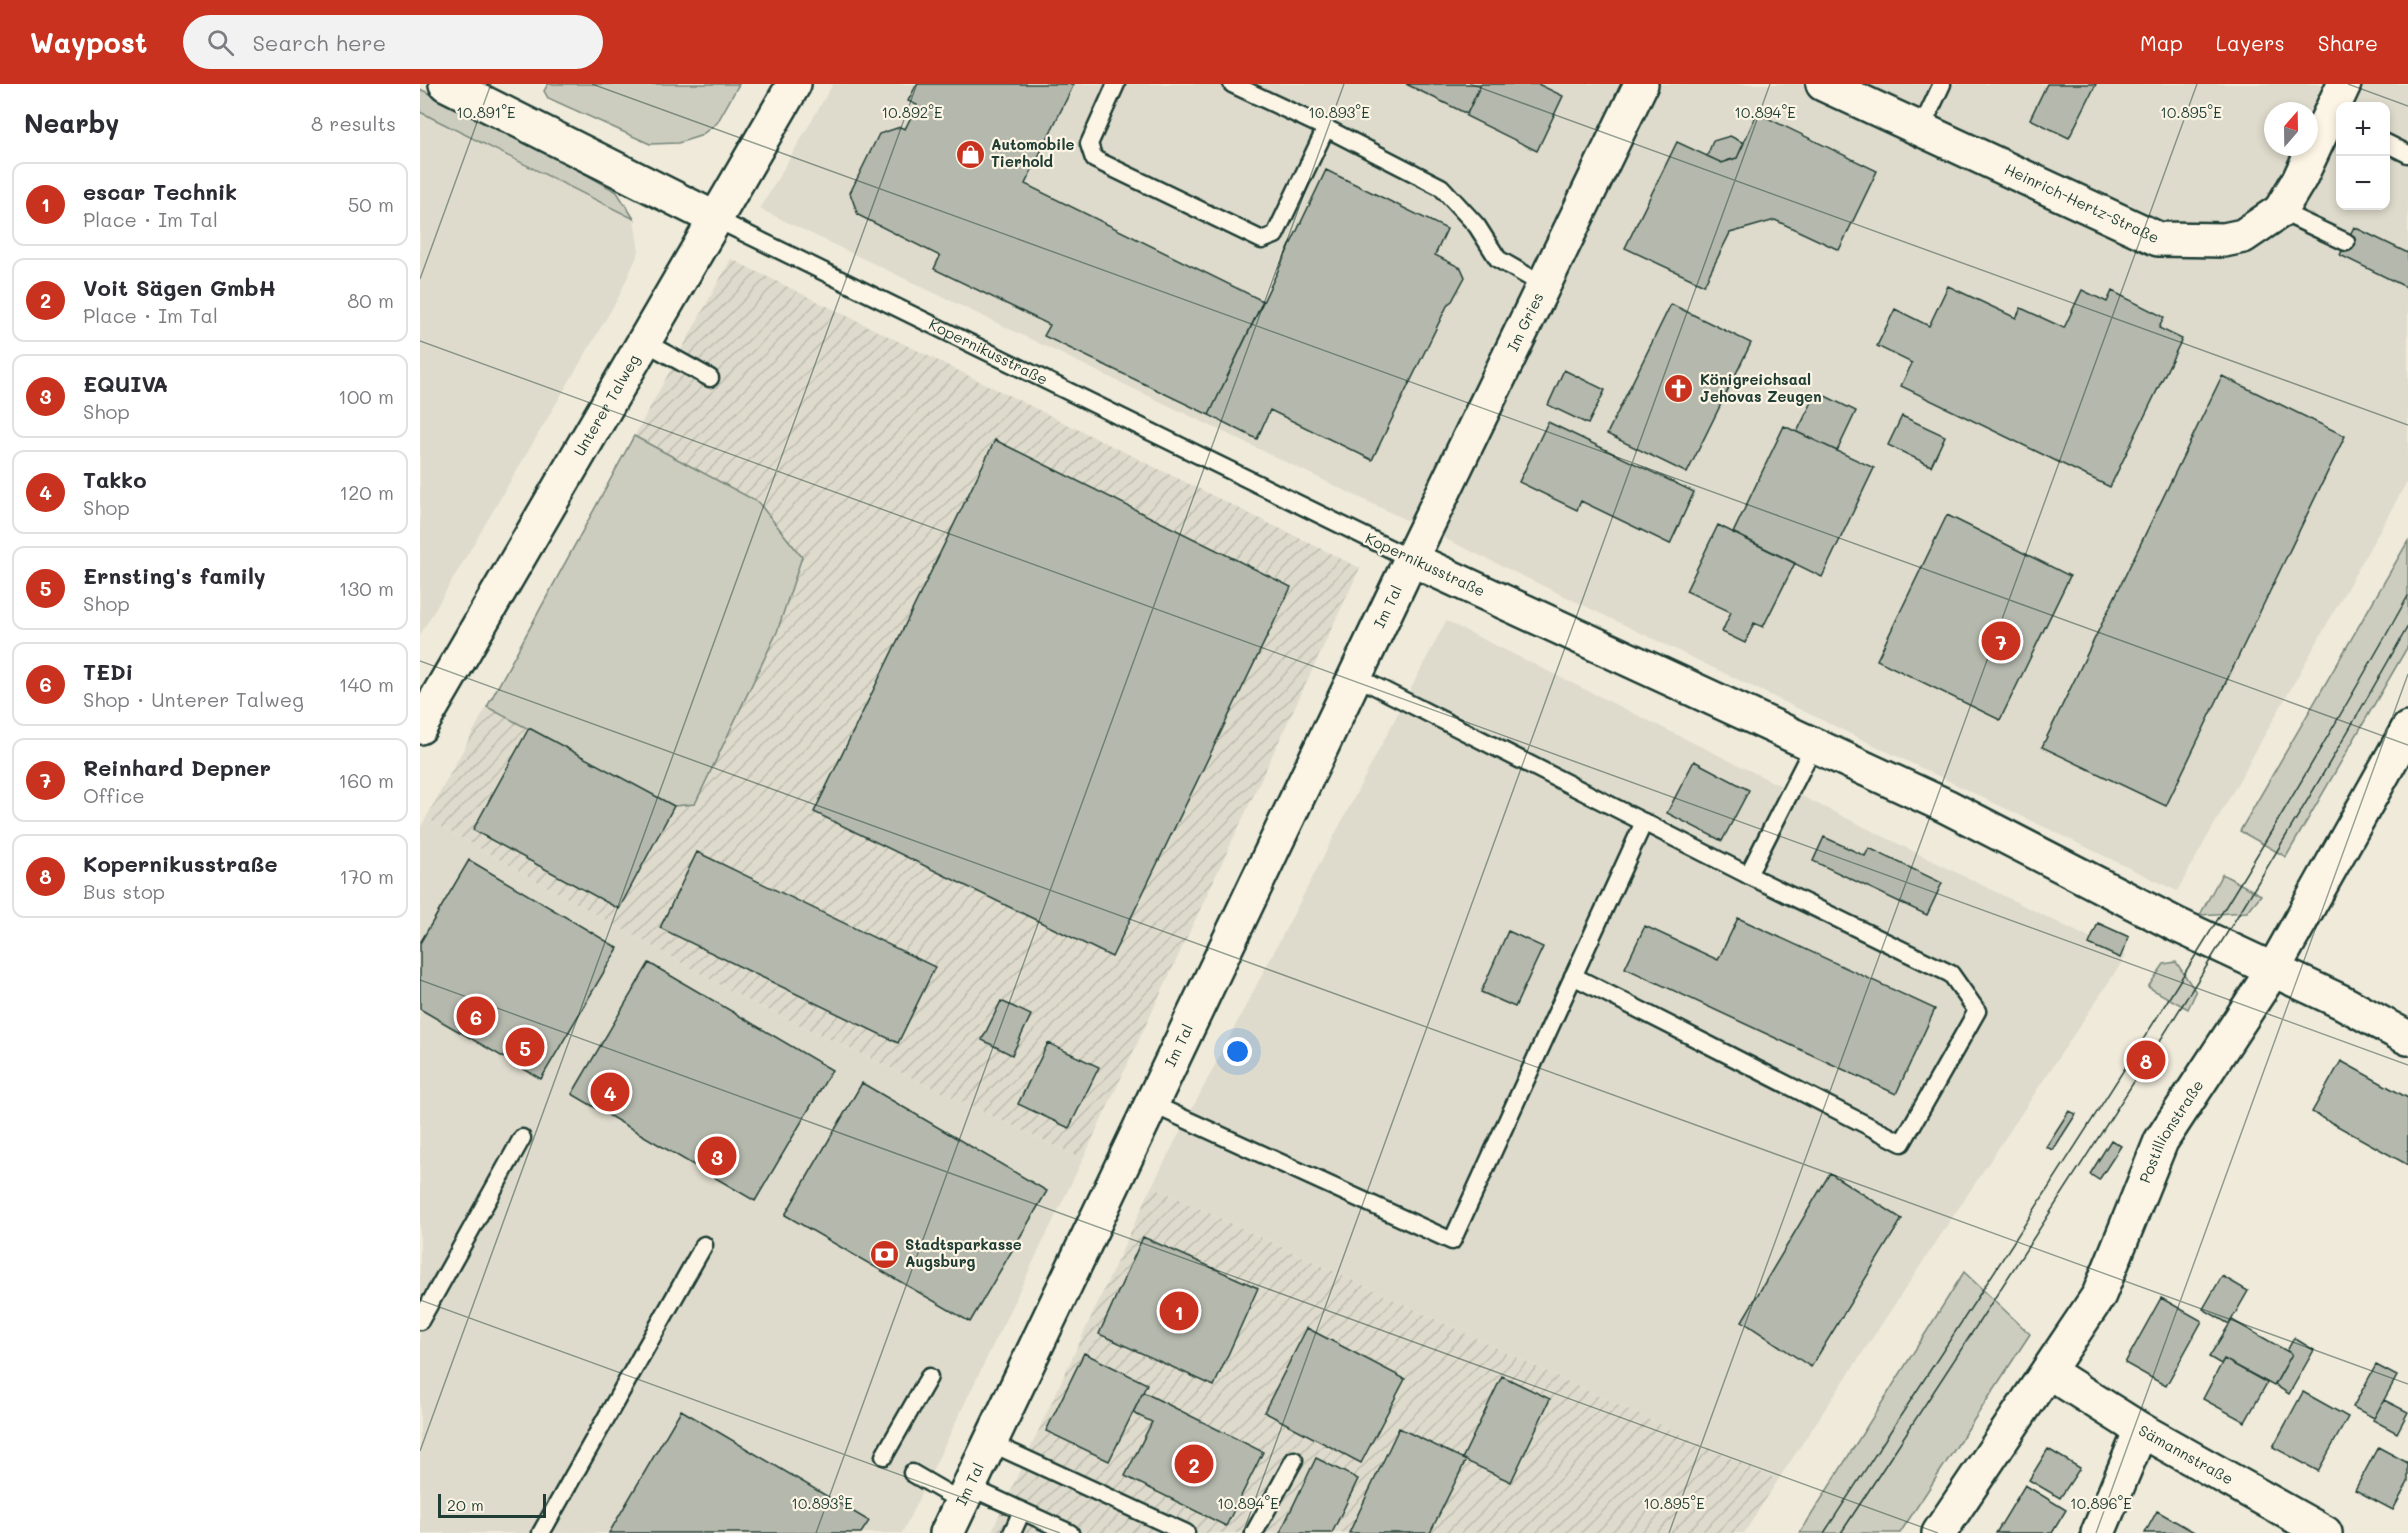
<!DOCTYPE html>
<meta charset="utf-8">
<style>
:root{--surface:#fff;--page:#f2f2f3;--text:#2b2b33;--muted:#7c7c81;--line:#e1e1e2;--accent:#c8321e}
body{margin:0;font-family:Mali,sans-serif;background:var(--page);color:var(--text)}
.controls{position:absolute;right:18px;top:18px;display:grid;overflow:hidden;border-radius:12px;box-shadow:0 3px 9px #0003}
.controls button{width:54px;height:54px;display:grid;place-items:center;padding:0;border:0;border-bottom:2px solid var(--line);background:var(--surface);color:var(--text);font:30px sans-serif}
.compass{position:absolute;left:1844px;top:18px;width:54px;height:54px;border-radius:50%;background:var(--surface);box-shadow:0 3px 9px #0003;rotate:20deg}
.scale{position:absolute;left:18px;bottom:15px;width:108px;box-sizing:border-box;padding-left:6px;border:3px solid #1f3d34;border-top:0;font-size:16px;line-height:21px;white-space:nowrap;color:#1f3d34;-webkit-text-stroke:4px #fcf5e5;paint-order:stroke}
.you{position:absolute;left:818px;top:968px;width:21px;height:21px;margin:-15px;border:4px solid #fff;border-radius:50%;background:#1a73e8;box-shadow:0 0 0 9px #1a73e833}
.badge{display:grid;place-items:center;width:39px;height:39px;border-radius:50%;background:var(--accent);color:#fff;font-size:20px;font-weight:700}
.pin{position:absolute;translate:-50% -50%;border:3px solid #fff;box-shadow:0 2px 6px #0006}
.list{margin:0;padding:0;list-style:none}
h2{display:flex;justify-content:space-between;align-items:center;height:78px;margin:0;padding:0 24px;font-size:26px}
h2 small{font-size:20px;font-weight:400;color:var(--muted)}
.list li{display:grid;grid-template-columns:39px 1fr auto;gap:18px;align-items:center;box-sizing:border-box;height:84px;margin:0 12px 12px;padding:0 12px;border:2px solid var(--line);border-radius:12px}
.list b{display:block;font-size:22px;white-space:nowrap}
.list p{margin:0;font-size:20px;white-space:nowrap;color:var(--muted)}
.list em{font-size:20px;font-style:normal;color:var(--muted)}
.icon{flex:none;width:33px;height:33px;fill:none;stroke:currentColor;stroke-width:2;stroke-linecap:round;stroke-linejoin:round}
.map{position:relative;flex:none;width:1988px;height:1449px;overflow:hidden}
header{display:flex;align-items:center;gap:36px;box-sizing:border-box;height:84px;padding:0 30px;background:var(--accent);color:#fff}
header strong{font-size:28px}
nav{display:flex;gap:33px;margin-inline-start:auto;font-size:21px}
.search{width:420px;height:54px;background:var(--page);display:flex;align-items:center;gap:15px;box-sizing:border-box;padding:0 21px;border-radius:33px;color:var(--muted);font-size:22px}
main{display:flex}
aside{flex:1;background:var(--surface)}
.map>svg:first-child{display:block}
.built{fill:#dedbcc;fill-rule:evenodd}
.industrial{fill:url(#industrial-furrows)}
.green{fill:#cccdbf;stroke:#76857a;stroke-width:1.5}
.building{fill:#b5b9ad;stroke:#1f3d34;stroke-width:1.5}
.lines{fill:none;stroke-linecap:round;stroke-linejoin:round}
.service-casing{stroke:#1f3d34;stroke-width:21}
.minor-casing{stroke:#1f3d34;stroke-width:38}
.tertiary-casing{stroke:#1f3d34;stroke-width:38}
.service{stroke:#fcf5e5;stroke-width:16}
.minor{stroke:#fcf5e5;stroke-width:33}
.tertiary{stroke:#fcf5e5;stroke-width:33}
.tram{stroke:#1f3d34;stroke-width:1.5}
.ticks{fill:none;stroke:#1f3d34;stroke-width:1.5;stroke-opacity:0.45}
.labels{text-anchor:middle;stroke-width:4.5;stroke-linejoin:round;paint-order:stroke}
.poi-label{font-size:15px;font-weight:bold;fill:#1f3d34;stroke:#fcf5e5;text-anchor:start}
.street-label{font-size:15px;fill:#1f3d34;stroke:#fcf5e5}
.ticks-label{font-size:15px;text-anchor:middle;fill:#1f3d34;stroke:#fcf5e5;stroke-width:4.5;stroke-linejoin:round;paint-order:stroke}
</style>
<header>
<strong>Waypost</strong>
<div class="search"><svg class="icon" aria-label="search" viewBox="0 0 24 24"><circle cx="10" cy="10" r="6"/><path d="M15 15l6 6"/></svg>Search here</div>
<nav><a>Map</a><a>Layers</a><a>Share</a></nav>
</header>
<main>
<aside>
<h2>Nearby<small>8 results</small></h2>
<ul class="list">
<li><span class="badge">1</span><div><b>escar Technik</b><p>Place · Im Tal</p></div><em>50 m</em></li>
<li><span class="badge">2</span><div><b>Voit Sägen GmbH</b><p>Place · Im Tal</p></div><em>80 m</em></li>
<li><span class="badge">3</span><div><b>EQUIVA</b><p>Shop</p></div><em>100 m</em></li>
<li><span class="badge">4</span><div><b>Takko</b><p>Shop</p></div><em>120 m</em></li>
<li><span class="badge">5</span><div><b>Ernsting's family</b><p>Shop</p></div><em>130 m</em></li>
<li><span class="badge">6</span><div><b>TEDi</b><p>Shop · Unterer Talweg</p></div><em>140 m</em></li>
<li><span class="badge">7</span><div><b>Reinhard Depner</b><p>Office</p></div><em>160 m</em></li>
<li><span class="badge">8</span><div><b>Kopernikusstraße</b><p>Bus stop</p></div><em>170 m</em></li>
</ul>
</aside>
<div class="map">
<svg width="1988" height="1449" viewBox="0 0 1988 1449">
<defs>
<pattern id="industrial-furrows" width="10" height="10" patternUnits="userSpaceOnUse" patternTransform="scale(1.5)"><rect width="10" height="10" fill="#dedbcc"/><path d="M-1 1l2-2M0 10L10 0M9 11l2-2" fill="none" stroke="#bebdb0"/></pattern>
</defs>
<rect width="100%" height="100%" fill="#efeada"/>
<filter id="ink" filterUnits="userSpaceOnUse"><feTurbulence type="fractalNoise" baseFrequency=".0167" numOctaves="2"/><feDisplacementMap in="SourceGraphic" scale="12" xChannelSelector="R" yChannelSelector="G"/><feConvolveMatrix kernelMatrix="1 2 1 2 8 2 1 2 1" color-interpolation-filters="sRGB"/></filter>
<g filter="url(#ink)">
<path class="built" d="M413,0H1988V396L1757,807L340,125ZM1920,22H1966V122H1920ZM1853,27H1889V63H1853Z
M0,28L214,135L219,168L197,216L0,551Z
M1026,537L1706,872L1358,1396L732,1102Z
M6,734L327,916L663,1075L482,1449H0V744Z"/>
<path class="industrial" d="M311,175L940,484L663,1075L327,916L6,734Z
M732,1102L1358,1396L1324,1449H571Z"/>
<path class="green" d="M128,0H319L297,39L280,52L258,59L230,60L128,14L124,7Z
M0,5L109,58L197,108L214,135L0,28Z
M214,352L338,418L382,473L357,548L275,720L254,722L67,623Z
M1988,457V562L1866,773L1820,747Z
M1802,790L1841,811L1827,828L1780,831Z
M1756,878L1776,908L1768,925L1728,903L1744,880Z
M1544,1188L1610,1250L1480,1449H1380Z"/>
<path class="building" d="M497,0H654L605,100L843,217L789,331L624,252L630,241L514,185L520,172L438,131L430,109L459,50L480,43L485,45L497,21L488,17Z
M986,0H1061L1047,30Z
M1061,0H1118L1143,12L1117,67L1046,32Z
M1627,0H1676L1649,54L1610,35Z
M1337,29L1457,87L1419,166L1355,136L1310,149L1284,201L1205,164L1257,58L1302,79L1309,76L1317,74Z
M1310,52L1324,59L1317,74L1302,79L1287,72L1293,57Z
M906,86L1027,145L1015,171L1041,184L1045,193L1032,217L1028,220L952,376L850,326L837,355L789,331Z
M1934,143L1988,169V204L1920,171Z
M1528,202L1596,234L1601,224L1644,244L1662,206L1687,218L1692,207L1744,233L1739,244L1762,255L1690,403L1481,302L1492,279L1457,262L1475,225L1509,242Z
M1251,220L1331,259L1267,389L1187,350Z
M1144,286L1185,306L1168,340L1128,321Z
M1802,292L1925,352L1746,722L1622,663Z
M1397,308L1436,327L1417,367L1377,348Z
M1482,332L1525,352L1511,382L1468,361Z
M1128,338L1274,408L1250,460L1161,417L1157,426L1099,398Z
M1364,342L1454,384L1402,493L1313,449Z
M575,356L871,503L692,873L394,728Z
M1527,431L1650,492L1580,636L1457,576Z
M1298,441L1375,479L1343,543L1334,539L1325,559L1302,548L1311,528L1266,507Z
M109,644L254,722L199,825L53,746Z
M1274,677L1329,706L1302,757L1247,729Z
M1404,753L1445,772L1449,764L1522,799L1507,831L1393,777Z
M277,768L515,883L478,959L240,844Z
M49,776L198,864L121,995L0,925V859Z
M1318,834L1515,925L1476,1010L1205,884L1225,842L1298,876Z
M1678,839L1709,853L1700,874L1669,860Z
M1088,847L1123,863L1095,923L1061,908Z
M229,879L412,986L335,1117L152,1010Z
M581,917L611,931L592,971L562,956Z
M628,959L679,983L649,1044L598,1020Z
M1921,977L1988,1014V1081L1892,1028Z
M442,999L627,1107L550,1238L365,1131Z
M1649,1027L1656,1030L1633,1066L1626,1063Z
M1691,1056L1701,1062L1679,1096L1670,1090Z
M1410,1089L1482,1135L1391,1283L1322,1237Z
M723,1153L838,1204L794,1302L679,1250Z
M1802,1192L1828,1207L1809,1240L1783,1225Z
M1741,1214L1782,1237L1746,1302L1705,1279Z
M1812,1236L1872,1270L1854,1302L1804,1275L1801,1280L1789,1273Z
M887,1244L985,1295L941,1379L844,1328Z
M1874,1254L1894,1266L1869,1310L1855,1301L1872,1270L1867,1267Z
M664,1269L727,1300L689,1377L626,1347Z
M1804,1275L1847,1299L1825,1338L1783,1315Z
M1956,1281L1977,1292L1954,1334L1933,1323Z
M1082,1292L1130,1315L1091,1398L1042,1375Z
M723,1308L843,1368L806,1442L705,1392L732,1338L713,1329Z
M1883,1308L1928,1333L1898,1387L1853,1363Z
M1964,1316L1988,1328L1977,1349L1953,1336Z
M261,1326L449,1437L441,1449H189Z
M979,1344L1046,1376L1010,1449H929Z
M1958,1363L1988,1379V1398L1973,1426L1935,1406Z
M1628,1365L1660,1384L1640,1414L1609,1396Z
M896,1374L938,1395L912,1449H860Z
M1605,1401L1646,1426L1632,1449H1576Z
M1737,1427L1776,1449H1725Z"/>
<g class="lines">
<defs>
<g id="service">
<path d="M696,0L669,60L674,75L842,156L855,151L906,44"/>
<path d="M812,0L906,44L1021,103L1057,142L1078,175L1123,201"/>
<path d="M1501,45L1522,0"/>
<path d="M1966,59L1988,70"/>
<path d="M1860,127L1926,158"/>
<path id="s1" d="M296,135L991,475"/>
<path d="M223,257L290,294"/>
<path d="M935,592L1328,791L1531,890L1557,927L1482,1059L1153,892"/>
<path d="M1328,791L1394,661"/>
<path d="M732,1020L1032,1157L1224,738"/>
<path d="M0,1237L102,1054"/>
<path d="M571,1359L766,1449"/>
<path d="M464,1372L509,1293"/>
<path d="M492,1389L542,1418"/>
<path d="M550,1403L650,1449"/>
<path d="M121,1449L284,1161"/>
<path d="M592,1449L602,1427"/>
<path d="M834,1449L874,1376"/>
</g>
<g id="minor">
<path d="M26,0L296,135"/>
<path id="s2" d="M1403,0L1738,155L1804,156L1823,152L1860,127L1880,94L1924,0"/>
<path d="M991,475L1526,722L1755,840L1922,918L1988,954"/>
<path id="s3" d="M1629,1288L1721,1346L1905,1449"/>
<path id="s4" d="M527,1449L991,475L1221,0"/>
<path d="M1678,1449L1721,1346"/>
</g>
<g id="tertiary">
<path id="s5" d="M0,643L374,0"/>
<path id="s6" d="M1519,1449L1679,1211L1741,1057L1853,886L1988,645"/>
</g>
</defs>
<use href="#service" class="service-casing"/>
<use href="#minor" class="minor-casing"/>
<use href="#tertiary" class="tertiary-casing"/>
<use href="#service" class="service"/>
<use href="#minor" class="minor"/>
<use href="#tertiary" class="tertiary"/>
<path class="tram" d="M1404,1449C1605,1141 1809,833 1988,512
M1421,1449C1616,1151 1814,853 1988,542"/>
</g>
</g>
<path class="ticks" d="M172,0L1988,661M1050,0L1988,341M1928,0L1988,22M0,195L71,0M0,257L1988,981M0,577L1988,1300M0,896L1518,1449M0,1216L640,1449M0,1367L497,0M396,1449L924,0M823,1449L1350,0M1249,1449L1777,0M1676,1449L1988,590"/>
<defs>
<symbol id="shop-disc" viewBox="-11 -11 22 22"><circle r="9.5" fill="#c8321e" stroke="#fcf5e5"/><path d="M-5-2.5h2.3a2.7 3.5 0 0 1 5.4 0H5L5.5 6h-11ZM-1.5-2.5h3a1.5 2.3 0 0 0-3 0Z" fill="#fff"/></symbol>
<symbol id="church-disc" viewBox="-11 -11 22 22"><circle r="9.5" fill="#c8321e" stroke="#fcf5e5"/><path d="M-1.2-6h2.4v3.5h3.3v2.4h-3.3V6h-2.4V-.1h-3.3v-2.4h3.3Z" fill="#fff"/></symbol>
<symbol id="bank-disc" viewBox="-11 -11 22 22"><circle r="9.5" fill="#c8321e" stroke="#fcf5e5"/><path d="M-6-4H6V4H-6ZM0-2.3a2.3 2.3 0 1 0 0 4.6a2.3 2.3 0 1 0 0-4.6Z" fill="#fff"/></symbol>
</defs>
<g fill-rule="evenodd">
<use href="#shop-disc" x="534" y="54" width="33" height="33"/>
<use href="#church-disc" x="1242" y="288" width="33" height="33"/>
<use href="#bank-disc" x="448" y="1154" width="33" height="33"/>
</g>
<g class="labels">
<g class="poi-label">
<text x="571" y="66">Automobile<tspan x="571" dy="17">Tierhold</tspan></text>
<text x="1280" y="301">Königreichsaal<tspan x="1280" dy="17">Jehovas Zeugen</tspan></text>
<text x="485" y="1166">Stadtsparkasse<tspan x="485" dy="17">Augsburg</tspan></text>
</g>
<g class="street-label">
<text dy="5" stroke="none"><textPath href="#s2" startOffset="285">Heinrich-Hertz-Straße</textPath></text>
<text dy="5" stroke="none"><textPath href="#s4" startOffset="1342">Im Gries</textPath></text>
<text dy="5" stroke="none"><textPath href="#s1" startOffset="303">Kopernikusstraße</textPath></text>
<text dy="5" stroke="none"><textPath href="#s5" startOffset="372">Unterer Talweg</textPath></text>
<text transform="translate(1005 481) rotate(25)" y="5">Kopernikusstraße</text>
<text dy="5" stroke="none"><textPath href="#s4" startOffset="1026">Im Tal</textPath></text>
<text dy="5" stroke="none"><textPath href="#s4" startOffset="540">Im Tal</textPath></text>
<text dy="5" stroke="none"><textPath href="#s6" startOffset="466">Postillionstraße</textPath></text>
<text dy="5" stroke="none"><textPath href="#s3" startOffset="160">Sämannstraße</textPath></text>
<text dy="5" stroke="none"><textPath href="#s4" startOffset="54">Im Tal</textPath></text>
</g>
</g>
<g class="ticks-label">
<text x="1345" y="34">10.894°E</text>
<text x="1771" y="34">10.895°E</text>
<text x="66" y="34">10.891°E</text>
<text x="492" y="34">10.892°E</text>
<text x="919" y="34">10.893°E</text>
<text x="402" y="1425">10.893°E</text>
<text x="828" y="1425">10.894°E</text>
<text x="1254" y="1425">10.895°E</text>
<text x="1681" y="1425">10.896°E</text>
</g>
</svg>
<div class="controls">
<button>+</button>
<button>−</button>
</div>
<svg class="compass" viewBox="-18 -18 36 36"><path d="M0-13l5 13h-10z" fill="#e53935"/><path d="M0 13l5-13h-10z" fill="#7c7c81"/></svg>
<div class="scale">20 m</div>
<div class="you"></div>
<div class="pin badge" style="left:759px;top:1227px">1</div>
<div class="pin badge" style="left:774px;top:1380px">2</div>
<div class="pin badge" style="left:297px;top:1072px">3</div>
<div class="pin badge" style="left:190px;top:1008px">4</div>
<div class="pin badge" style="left:105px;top:963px">5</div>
<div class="pin badge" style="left:56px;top:932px">6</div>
<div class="pin badge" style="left:1581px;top:557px">7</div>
<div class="pin badge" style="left:1726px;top:976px">8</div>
</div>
</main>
